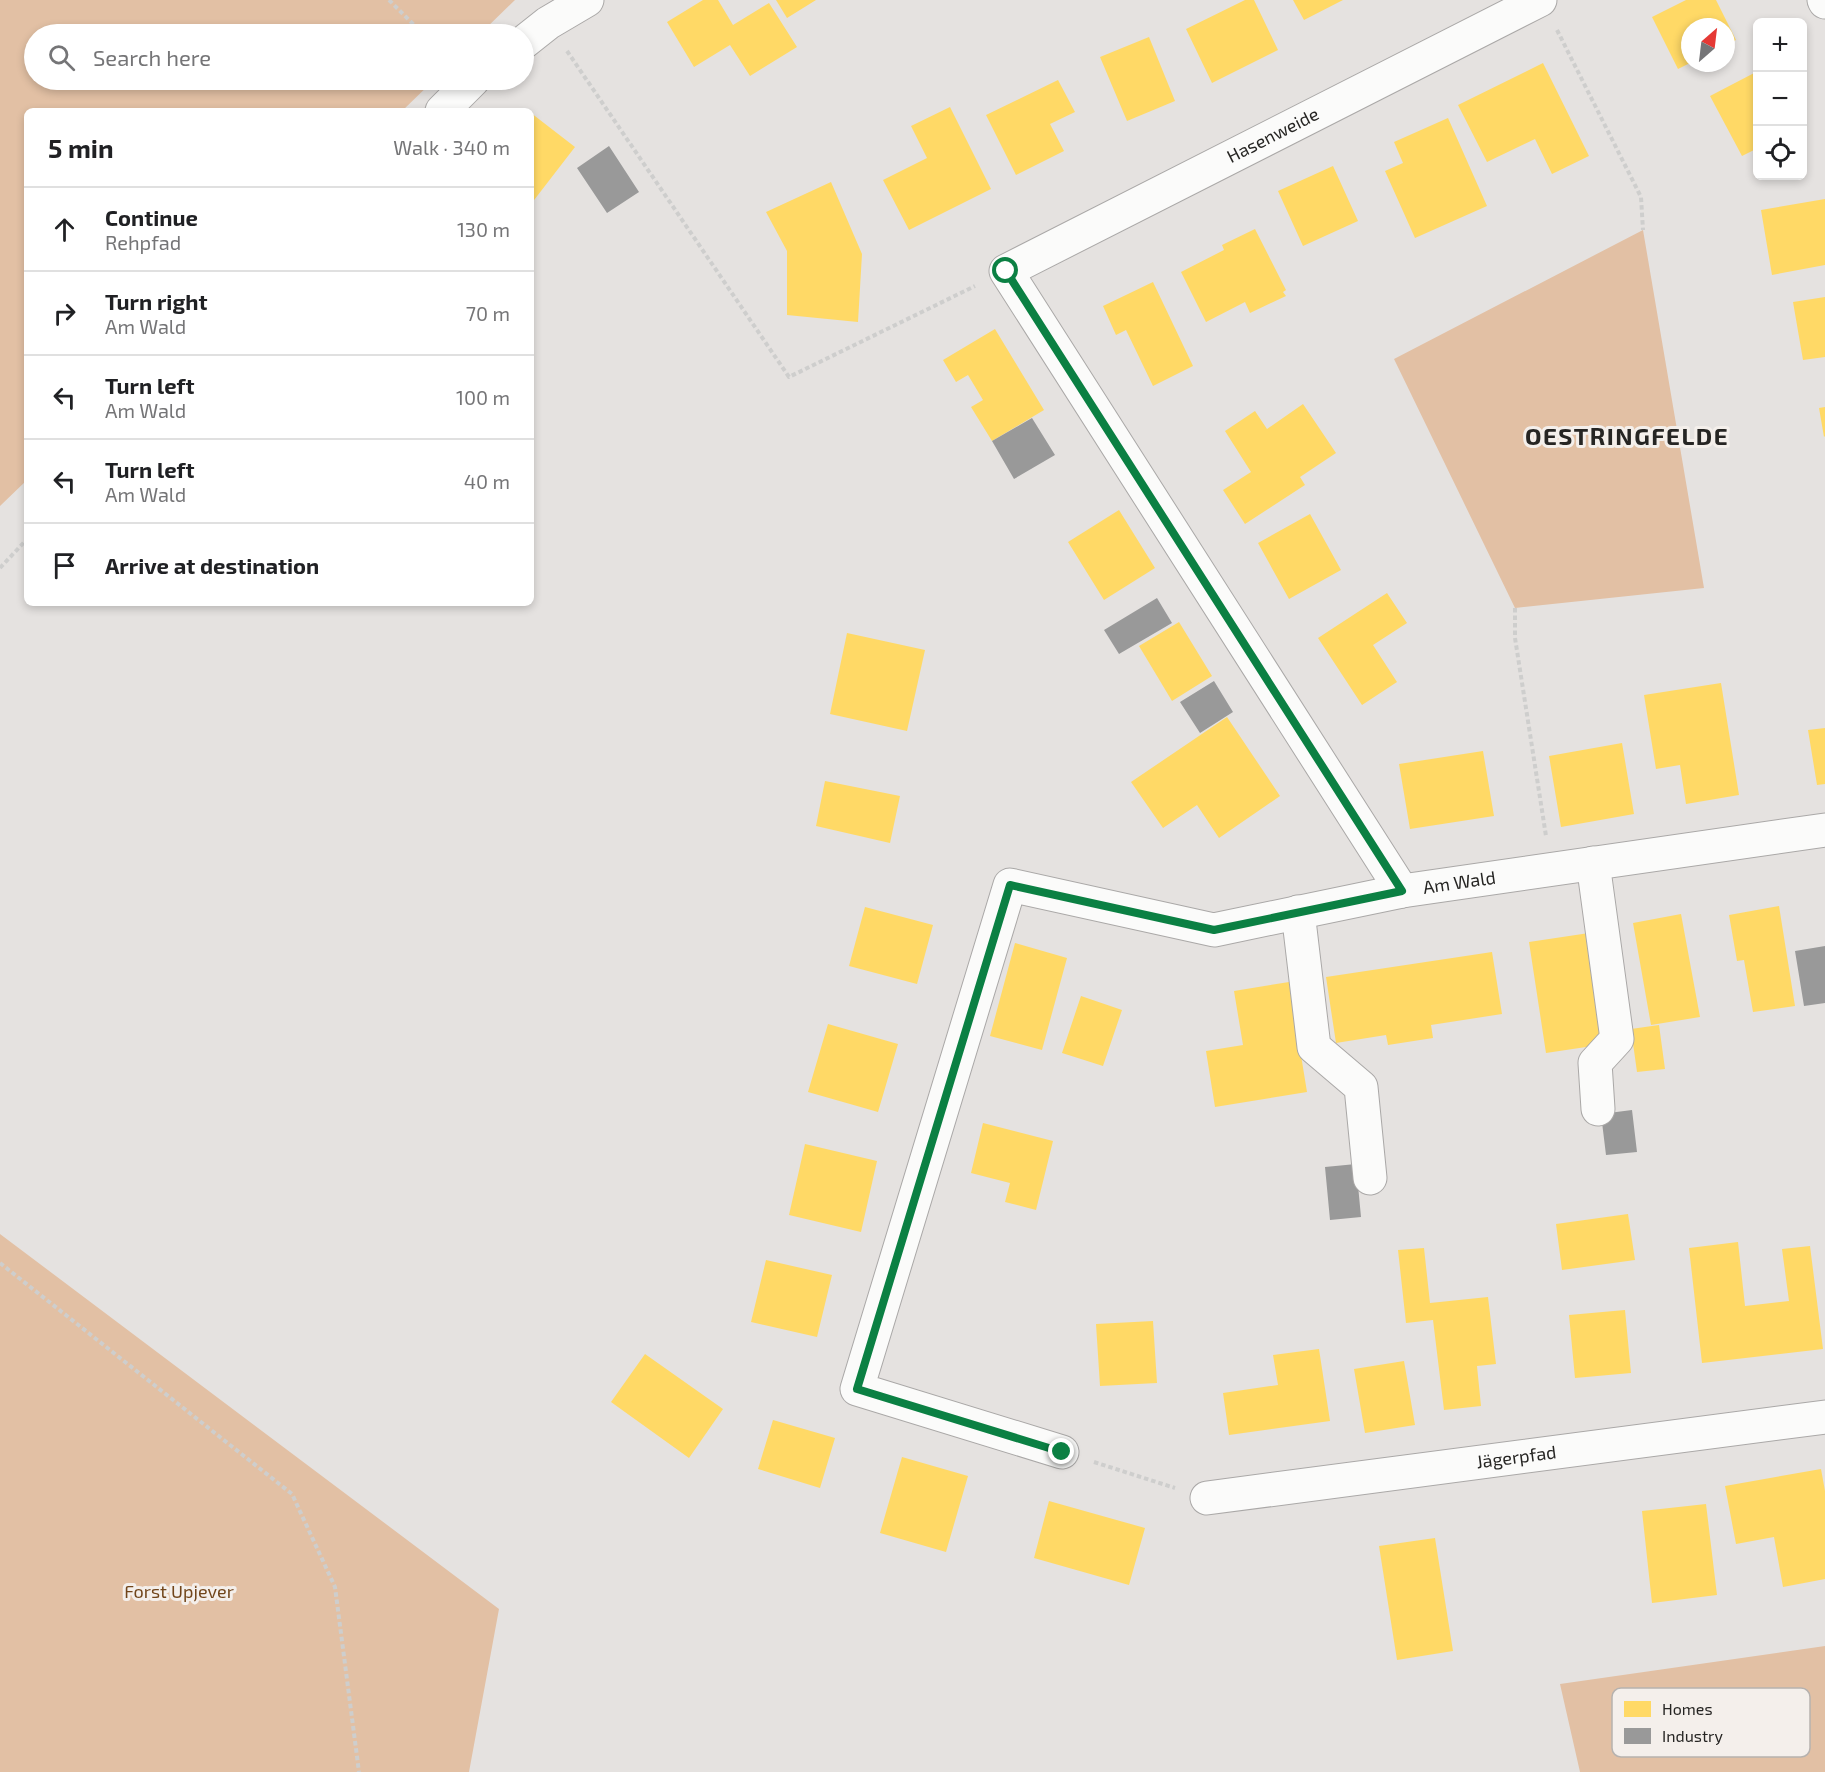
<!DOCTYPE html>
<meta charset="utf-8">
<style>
:root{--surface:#fff;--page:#f2f2f2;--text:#202124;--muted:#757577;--line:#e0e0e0}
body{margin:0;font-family:"Exo 2",sans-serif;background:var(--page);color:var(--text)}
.controls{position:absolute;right:18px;top:18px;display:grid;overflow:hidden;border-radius:9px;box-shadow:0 3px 9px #0003}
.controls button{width:54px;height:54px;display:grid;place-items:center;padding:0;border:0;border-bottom:2px solid var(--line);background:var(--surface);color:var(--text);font:30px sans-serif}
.compass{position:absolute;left:1681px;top:18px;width:54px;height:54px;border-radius:50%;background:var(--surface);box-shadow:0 3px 9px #0003;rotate:28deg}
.stop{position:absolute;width:18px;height:18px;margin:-14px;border:4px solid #0b8043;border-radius:50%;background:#fff}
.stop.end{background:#0b8043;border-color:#fff;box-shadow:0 2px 6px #0008}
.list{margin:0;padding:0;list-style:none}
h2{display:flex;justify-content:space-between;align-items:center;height:78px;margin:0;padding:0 24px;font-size:26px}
h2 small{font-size:20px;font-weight:400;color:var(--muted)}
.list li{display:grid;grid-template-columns:39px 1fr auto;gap:18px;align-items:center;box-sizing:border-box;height:84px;padding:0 24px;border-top:2px solid var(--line)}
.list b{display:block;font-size:22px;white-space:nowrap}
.list p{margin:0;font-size:20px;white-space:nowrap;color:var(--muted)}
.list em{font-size:20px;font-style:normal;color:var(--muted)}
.icon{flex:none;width:33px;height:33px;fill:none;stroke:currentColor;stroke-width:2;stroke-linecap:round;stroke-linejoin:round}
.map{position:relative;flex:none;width:1825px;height:1772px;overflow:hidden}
.search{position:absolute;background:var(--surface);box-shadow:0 3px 9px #0003;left:24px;top:24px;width:510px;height:66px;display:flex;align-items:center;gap:15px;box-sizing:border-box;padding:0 21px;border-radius:33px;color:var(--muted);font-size:22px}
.panel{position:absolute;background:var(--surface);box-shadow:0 3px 9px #0003;left:24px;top:108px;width:510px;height:498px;border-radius:9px}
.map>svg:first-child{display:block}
.green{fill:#e2c0a4}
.homes{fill:#ffd966}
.industry{fill:#999}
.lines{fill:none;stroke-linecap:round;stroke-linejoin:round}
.minor-casing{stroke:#aaa8a7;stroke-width:35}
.path{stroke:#cececd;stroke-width:4;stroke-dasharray:4.5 3;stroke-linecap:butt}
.minor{stroke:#fbfbfa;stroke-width:33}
.route{stroke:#0b8043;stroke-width:8}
.labels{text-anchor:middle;stroke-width:6;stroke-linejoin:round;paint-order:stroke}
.street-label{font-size:18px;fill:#262523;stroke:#f4efeb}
.park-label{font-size:18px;fill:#71451a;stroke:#f4efeb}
.district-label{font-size:24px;font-weight:bold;letter-spacing:1.5px;fill:#262523;stroke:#f4efeb}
.key{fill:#f4efeb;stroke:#b6b2af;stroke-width:1.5}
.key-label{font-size:16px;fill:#262523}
</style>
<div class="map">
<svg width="1825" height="1772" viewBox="0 0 1825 1772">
<rect width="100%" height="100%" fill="#e5e2e0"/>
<path class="green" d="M0,0H515L480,34H34V80H434L402,111H27V480L0,506Z
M1643,230L1704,588L1515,608L1394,359Z
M0,1234L499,1609L469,1772H0Z
M1825,1646V1772H1580L1560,1684Z"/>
<path class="homes" d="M703,0H718L733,25L769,3L797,47L750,76L730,45L694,67L667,22Z
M776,0H816L787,18Z
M1245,0H1254L1278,50L1212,83L1186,29Z
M1293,0H1343L1304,20Z
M1686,0H1716L1736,40L1726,45V27H1690V63L1678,69L1652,17Z
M1149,37L1175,101L1127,121L1100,57Z
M1543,63L1589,156L1552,174L1535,139L1487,162L1458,105Z
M1758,71V148L1742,156L1710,96Z
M1058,80L1075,112L1050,124L1064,151L1016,175L986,115Z
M950,107L991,189L909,230L883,180L927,158L911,126Z
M531,113L575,147L531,204Z
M1448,118L1487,206L1415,238L1385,171L1403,163L1394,142Z
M1333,166L1358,221L1303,246L1278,191Z
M831,182L862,254L858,322L787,315V251L766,212Z
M1825,199V265L1772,275L1761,210Z
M1255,229L1286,290L1283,292L1286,296L1250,313L1245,302L1206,322L1181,272L1224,250L1222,245Z
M1153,282L1193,366L1153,386L1126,330L1116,335L1103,306Z
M1825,297V357L1803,360L1793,302Z
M995,329L1044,410L992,441L971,407L983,400L968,375L956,382L943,360Z
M1303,404L1336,453L1300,477L1305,485L1245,524L1223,490L1251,472L1225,431L1255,411L1267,429Z
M1825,407V436L1824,437L1819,408Z
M1119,510L1155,568L1104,600L1068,542Z
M1310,514L1341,570L1289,599L1258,543Z
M1387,593L1407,623L1373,645L1397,682L1362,705L1318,638Z
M1179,622L1212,676L1172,701L1139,646Z
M847,633L925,650L907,731L830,714Z
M1721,683L1739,795L1686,804L1680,765L1656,769L1644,695Z
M1227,717L1280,796L1219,838L1197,805L1163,828L1131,782Z
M1825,728V784L1817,785L1808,730Z
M1622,743L1634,814L1561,827L1549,756Z
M1483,751L1494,816L1410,829L1399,764Z
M825,781L900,796L890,843L816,826Z
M1779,906L1795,1006L1753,1012L1744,960L1737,961L1729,915Z
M865,907L933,925L917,984L849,966Z
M1681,914L1700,1017L1651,1025L1633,923Z
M1589,933L1606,1044L1546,1053L1529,942Z
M1015,943L1067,958L1042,1050L990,1036Z
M1492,952L1502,1014L1431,1025L1433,1038L1388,1045L1386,1035L1336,1043L1326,977Z
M1289,982L1307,1092L1215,1107L1206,1051L1243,1045L1234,991Z
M1081,996L1122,1010L1103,1066L1062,1053Z
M828,1024L898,1044L878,1112L808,1092Z
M1659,1025L1665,1069L1637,1072L1631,1029Z
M983,1123L1053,1141L1036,1210L1005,1202L1010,1183L971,1173Z
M805,1144L877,1161L861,1232L789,1215Z
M1628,1214L1635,1260L1562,1270L1556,1224Z
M1738,1242L1745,1306L1789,1301L1782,1249L1810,1246L1823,1349L1702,1363L1689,1248Z
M1424,1248L1430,1303L1488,1297L1496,1364L1477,1366L1481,1406L1444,1410L1433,1320L1406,1323L1398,1250Z
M766,1260L832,1275L817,1337L751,1322Z
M1625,1310L1631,1373L1575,1378L1569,1315Z
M1153,1321L1157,1383L1100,1386L1096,1324Z
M1319,1349L1330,1421L1229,1435L1223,1393L1278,1385L1273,1355Z
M645,1354L723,1409L689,1458L611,1402Z
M1404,1361L1415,1425L1365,1433L1354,1369Z
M773,1420L835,1438L820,1488L758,1469Z
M902,1457L968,1476L946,1552L880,1533Z
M1821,1469L1825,1491V1579L1783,1587L1774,1537L1736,1544L1725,1486Z
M1049,1501L1145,1528L1129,1585L1034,1558Z
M1706,1504L1717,1595L1652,1603L1642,1511Z
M1435,1538L1453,1651L1397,1660L1379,1546Z"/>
<path class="industry" d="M609,146L639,192L607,213L577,168Z
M1032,418L1055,455L1014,479L992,441Z
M1157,598L1172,623L1119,654L1104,630Z
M1214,681L1233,712L1200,733L1180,702Z
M1825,946V1003L1804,1006L1795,951Z
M1632,1110L1637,1152L1606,1155L1601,1114Z
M1356,1164L1361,1217L1330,1220L1325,1167Z"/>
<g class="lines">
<defs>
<g id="minor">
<path d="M1824,0L1825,2"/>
<path d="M524,42L548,23L587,0"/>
<path d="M442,111L473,80"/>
<path d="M1593,863L1617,1039L1595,1063L1598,1109"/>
<path id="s1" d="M1402,891L1006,271L1540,0"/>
<path d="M1298,912L1314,1047L1361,1087L1370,1178"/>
<path id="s2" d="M1062,1452L857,1389L1010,885L1214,930L1402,891L1825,830"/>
<path id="s3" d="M1207,1498L1825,1417"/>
</g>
</defs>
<use href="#minor" class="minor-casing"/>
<path class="path" d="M389,0L423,34
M1557,30L1641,197L1643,230
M567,51L789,377L975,286
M0,568L27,539
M1515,608V638L1546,836
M0,1263L292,1494L335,1587L359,1772
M1094,1462L1175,1488"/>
<use href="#minor" class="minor"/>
</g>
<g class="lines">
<path class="route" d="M1006,271L1402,891L1214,930L1010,885L857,1389L1062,1452"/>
</g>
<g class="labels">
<g class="street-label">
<text dy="6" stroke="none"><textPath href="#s1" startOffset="1035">Hasenweide</textPath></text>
<text dy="6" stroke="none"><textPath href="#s2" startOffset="1200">Am Wald</textPath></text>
<text dy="6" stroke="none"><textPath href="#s3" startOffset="312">Jägerpfad</textPath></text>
</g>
<g class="park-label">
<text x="179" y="1598">Forst Upjever</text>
</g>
<g class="district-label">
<text x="1627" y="445">OESTRINGFELDE</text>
</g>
</g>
<rect x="1612" y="1688" width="198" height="69" rx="9" class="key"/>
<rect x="1624" y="1701" width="27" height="16" fill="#ffd966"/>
<rect x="1624" y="1728" width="27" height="16" fill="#999"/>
<g class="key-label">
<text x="1662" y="1715">Homes</text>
<text x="1662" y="1742">Industry</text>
</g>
</svg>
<div class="controls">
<button>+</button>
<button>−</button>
<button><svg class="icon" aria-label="locate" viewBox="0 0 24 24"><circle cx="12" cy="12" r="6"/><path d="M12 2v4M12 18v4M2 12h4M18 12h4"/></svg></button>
</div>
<svg class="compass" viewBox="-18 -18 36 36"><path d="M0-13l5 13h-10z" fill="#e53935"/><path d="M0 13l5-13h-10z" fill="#757577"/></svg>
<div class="stop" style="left:1006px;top:271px"></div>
<div class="stop end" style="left:1062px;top:1452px"></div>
<div class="search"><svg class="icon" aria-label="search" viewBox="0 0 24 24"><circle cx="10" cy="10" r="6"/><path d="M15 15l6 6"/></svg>Search here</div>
<section class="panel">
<h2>5 min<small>Walk · 340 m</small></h2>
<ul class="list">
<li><svg class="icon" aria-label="ahead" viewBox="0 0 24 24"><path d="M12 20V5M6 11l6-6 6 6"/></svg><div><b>Continue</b><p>Rehpfad</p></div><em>130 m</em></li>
<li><svg class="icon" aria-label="right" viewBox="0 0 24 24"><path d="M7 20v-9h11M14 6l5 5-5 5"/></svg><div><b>Turn right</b><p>Am Wald</p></div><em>70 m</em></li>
<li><svg class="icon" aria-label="left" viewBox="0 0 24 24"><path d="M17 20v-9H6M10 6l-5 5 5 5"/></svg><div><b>Turn left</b><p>Am Wald</p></div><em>100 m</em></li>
<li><svg class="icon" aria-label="left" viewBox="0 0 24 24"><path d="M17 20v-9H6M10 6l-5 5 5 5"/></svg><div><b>Turn left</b><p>Am Wald</p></div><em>40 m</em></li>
<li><svg class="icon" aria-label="arrive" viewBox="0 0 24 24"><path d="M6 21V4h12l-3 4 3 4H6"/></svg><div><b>Arrive at destination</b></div></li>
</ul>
</section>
</div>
